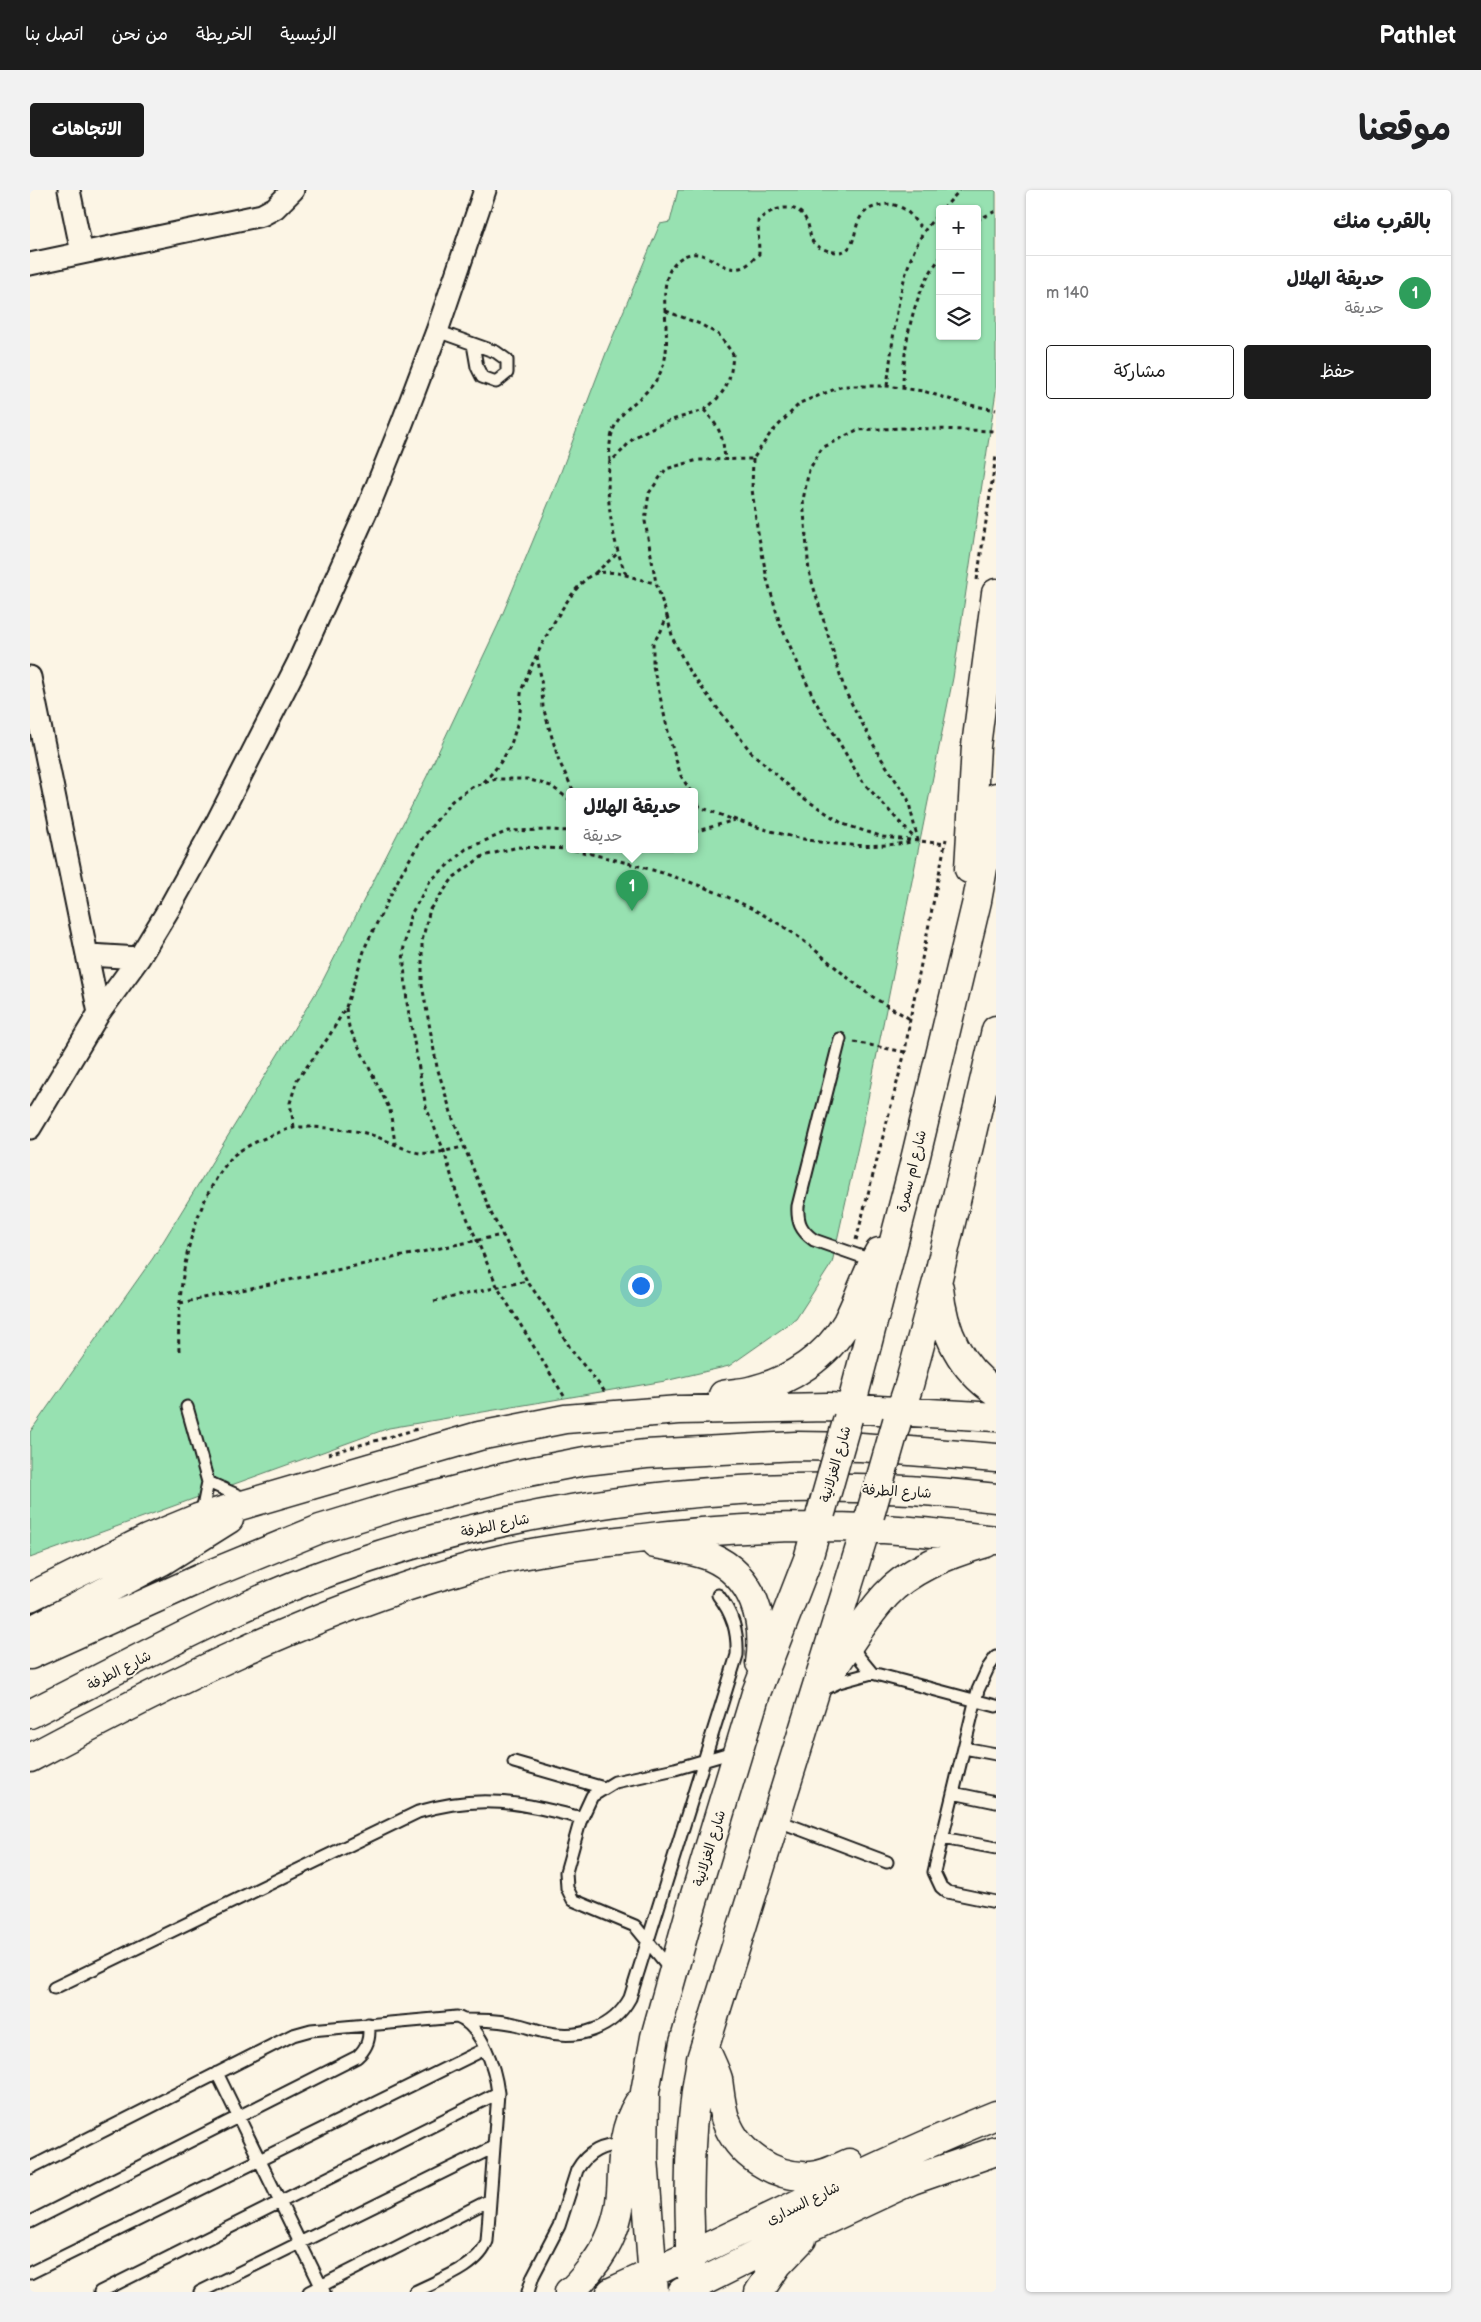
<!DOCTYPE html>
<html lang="ar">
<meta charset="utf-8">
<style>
:root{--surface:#fff;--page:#f2f2f2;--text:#202124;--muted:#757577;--line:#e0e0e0;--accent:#1c1c1c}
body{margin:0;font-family:"Balsamiq Sans","Playpen Sans Arabic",sans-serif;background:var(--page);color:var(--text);direction:rtl}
.controls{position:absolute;right:15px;top:15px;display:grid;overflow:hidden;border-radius:5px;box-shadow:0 1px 4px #0004}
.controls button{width:45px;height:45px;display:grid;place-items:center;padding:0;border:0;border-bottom:1px solid var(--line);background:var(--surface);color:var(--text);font:25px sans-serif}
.you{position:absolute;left:610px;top:1095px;width:18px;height:18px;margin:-12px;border:4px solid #fff;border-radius:50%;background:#1a73e8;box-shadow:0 0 0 8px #1a73e833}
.badge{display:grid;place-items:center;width:32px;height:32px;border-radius:50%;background:var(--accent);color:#fff;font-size:16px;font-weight:700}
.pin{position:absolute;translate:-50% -41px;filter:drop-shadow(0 1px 2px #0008)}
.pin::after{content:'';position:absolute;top:26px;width:18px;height:15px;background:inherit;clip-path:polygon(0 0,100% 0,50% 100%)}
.popup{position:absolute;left:536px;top:598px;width:132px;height:65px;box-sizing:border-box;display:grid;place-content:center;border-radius:5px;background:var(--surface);filter:drop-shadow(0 1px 4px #0005);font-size:16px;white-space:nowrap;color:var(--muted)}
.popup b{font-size:19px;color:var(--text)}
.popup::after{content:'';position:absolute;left:50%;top:100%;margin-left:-10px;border:10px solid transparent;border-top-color:var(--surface)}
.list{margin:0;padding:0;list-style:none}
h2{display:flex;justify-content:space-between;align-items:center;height:65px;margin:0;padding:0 20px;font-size:21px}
h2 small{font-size:16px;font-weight:400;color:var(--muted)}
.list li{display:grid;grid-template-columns:32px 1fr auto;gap:15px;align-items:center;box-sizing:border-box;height:75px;padding:0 20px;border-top:1px solid var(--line)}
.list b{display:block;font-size:19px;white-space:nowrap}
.list p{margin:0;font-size:16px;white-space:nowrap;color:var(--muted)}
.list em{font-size:16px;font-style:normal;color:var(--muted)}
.actions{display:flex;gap:10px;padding:15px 20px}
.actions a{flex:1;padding:11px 0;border:1px solid var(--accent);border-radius:5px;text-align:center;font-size:18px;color:var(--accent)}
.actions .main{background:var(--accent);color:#fff}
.icon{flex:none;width:28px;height:28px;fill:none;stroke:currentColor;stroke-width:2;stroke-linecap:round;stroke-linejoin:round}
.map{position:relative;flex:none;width:966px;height:2102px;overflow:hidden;direction:ltr;border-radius:5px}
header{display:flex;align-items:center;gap:30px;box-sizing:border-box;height:70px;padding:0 25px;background:var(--accent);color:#fff}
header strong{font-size:24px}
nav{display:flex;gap:28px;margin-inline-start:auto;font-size:18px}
.intro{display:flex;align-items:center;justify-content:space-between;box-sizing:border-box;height:120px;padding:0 30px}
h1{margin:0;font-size:35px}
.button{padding:12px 22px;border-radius:5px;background:var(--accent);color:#fff;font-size:18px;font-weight:700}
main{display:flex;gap:30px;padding:0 30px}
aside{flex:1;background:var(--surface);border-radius:5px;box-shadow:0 1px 4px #0004}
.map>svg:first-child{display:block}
.green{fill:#97e1b1;stroke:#5a7e66;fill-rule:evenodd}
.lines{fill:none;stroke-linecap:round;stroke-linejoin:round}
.lane-casing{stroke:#1c1c1c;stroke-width:15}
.street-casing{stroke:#1c1c1c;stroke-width:25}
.secondary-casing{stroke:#1c1c1c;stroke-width:31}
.path{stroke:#1c1c1c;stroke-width:3;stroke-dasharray:4 4;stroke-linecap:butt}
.lane{stroke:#fcf5e5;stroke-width:11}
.street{stroke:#fcf5e5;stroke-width:21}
.secondary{stroke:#fcf5e5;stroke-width:28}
.secondary-bridge-casing{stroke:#1c1c1c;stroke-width:31;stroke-linecap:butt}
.secondary-bridge{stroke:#fcf5e5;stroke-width:28}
.labels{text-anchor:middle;stroke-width:4;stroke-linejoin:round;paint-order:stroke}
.street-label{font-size:14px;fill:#1c1c1c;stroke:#fcf5e5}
</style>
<header>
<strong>Pathlet</strong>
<nav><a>الرئيسية</a><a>الخريطة</a><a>من نحن</a><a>اتصل بنا</a></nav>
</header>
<div class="intro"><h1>موقعنا</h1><a class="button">الاتجاهات</a></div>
<main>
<aside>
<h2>بالقرب منك<small></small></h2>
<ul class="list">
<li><span class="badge" style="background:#2e9e5b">1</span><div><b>حديقة الهلال</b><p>حديقة</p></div><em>140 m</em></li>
</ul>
<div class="actions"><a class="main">حفظ</a><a>مشاركة</a></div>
</aside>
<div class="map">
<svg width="966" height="2102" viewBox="0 0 966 2102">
<rect width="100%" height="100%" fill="#fcf5e5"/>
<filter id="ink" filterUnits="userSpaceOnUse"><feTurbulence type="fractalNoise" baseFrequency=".02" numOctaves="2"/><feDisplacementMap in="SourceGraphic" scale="10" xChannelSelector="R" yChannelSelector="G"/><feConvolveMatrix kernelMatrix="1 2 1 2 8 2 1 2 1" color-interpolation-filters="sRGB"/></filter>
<g filter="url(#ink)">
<path class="green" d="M648,0H966V201L923,488L831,943L802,1073L766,1129L699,1176L635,1191L359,1238L0,1368V1242L123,1068L290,796L397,586L468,435L524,300L576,163L630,34L640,32ZM910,19H947V146H910ZM540,602H664V660H540Z"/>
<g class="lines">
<defs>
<path id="lane" d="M407,141L466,162L477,170V183L466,192L452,187L447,177L443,154
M810,849L768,1016C767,1032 771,1041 784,1050L844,1071
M157,1217L178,1292L174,1312L169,1326
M178,1292L216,1309
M822,1454L828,1466L842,1483
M966,1467L958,1478L948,1500L904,1682L911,1697L917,1702L966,1712
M788,1502L809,1492L842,1483L966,1516
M934,1558L966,1564
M484,1572L574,1598
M923,1603L966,1612
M746,1630L857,1672
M912,1648L966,1658
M642,1781L605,1736L543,1710L537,1698L536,1682L550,1632L562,1606L585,1592L645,1579L707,1561
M24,1798L388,1622C450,1603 492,1613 552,1628
M435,1830C452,1830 468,1830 485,1834C495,1836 505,1840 515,1842C549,1850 583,1839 600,1808L707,1465C708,1442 703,1424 688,1405
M187,1883L294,2102
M0,1978L263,1845L281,1840L427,1827C452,1836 465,1878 468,1903L457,2051C449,2077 408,2090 385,2102
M0,2032L327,1867C337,1858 341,1848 338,1834
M0,2083L455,1859
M70,2102L468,1903
M170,2102L464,1957
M279,2102L460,2010
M498,2102L503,2086L529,2036L547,1980C558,1961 573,1955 594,1954"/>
<path id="street" d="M39,0L52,63
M0,74L232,25L245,18L263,0
M0,487L69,823
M59,765L109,768
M0,938L69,823L109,768L140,717L188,630L268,473L340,313L373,231L407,141L455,0"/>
<path id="secondary" d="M939,679L946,556L966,403
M909,1098C913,1141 929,1177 966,1202
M693,1205C703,1203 713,1203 723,1200C760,1191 798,1166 817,1132C829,1109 836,1084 849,1062
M818,1228L883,978L947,711L966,607
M867,1231L879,1195L908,1088L966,840
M625,1354C644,1357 663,1360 681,1367C724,1386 736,1431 730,1473
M0,1407L117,1349L168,1328L449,1246L535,1229L649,1220L798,1217L966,1227
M0,1441L132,1371L199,1329
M0,1465L178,1385L290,1339L372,1314L488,1284L555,1271L616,1264L766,1256L831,1257L966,1268
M802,1480C819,1455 835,1428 856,1405C881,1378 921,1363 956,1353
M0,1524C92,1478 183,1427 278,1390C488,1309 744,1280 966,1308
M0,1568C137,1495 277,1424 427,1381C482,1364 540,1356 597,1350C659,1342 721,1337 784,1337C845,1336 906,1343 966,1350
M675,1858C679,1868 685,1879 688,1889C690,1904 691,1917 696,1931C708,1964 744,1988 780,1986C794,1985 806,1979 819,1973
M539,2102C548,2096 555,2086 562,2077C579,2056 589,2030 591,2003C593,1973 591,1941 608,1914
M581,2102C710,2044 835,1978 966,1925
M624,2102L614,1968L615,1902L625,1847L661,1718L726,1503L778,1369L791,1323
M652,2102L786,2035L882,1990L966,1961
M666,2102C659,2083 660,2058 660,2037C658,1980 661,1925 671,1869L840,1325
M729,2102L748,2074L772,2049"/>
</defs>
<use href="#lane" class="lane-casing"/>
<use href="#street" class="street-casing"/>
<use href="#secondary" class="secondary-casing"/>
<path class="path" d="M913,19L930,0
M947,30L966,21
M636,121L670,134L689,145L703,164C701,192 696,203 674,220
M857,196C864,146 867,84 895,40C899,34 905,28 910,22
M873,198C873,154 883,103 910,68
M723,269L722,299L727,337L737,389L750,434L784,509L831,590L887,651
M580,271C575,213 619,217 633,176C645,143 620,88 651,68C676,52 692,88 715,76C720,74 725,67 729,64L728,31C740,18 767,10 776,30C780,36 779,46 783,52C786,57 793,59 799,61C828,68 822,41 830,28C836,19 842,17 852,15C859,13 867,15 874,19C882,24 886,35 895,40
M565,383L587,364
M596,384C583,355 574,303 580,271C590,265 595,256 603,249C623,234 650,228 674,220C690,238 693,245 695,270
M947,390L966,266
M637,426L643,449L659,481L721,562L769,605L813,634L853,647L916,654
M507,466L511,487L513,517L529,571L544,602
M454,592C465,580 476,567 482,551C485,542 488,531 490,522C491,514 490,506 492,499C500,476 542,387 567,383C589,379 605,390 626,393
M661,602L651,586L640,550L623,476V453L631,441L637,426L626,393L615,331L619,303L636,279L668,270L723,269L740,244L770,213L813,196H857L893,201L935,214L966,220
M664,607L670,617L704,630
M703,629C764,650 817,662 882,652
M664,642L705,630
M888,651L878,609L849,565L815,501L779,382L773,310L779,280L792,258L827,240L873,238L966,241
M540,659L488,657L453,666L424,687L400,719L392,751V795L407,877L423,929L461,1023L497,1091L517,1119L542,1161L576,1203
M544,660C619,677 692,697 757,739C787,759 812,785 840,805C853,814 867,821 880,829
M316,818L319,837L360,920L365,953
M824,852L875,862
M264,937L260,913L267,890L298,848L316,817L336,755L372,682L393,647L422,611L442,597L466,589H497L521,596L540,610
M826,1050L875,862L880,829L916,649
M404,1111L497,1091
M150,1113L472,1045
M149,1161C146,1098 159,1017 202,967C211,957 249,941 263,938C275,935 310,939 324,941C346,943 364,956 385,962C399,966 419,960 433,957
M534,1206L468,1098L427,1005L414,961L396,917L377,813L373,762L380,726L400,691L436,659L478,641L519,640L540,641
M298,1264L391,1238"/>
<use href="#lane" class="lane"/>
<use href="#street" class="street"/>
<use href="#secondary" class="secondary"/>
<defs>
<path id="secondary-bridge" d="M791,1323L818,1228
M840,1325L867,1231"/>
</defs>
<use href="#secondary-bridge" class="secondary-bridge-casing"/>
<use href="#secondary-bridge" class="secondary-bridge"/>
</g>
</g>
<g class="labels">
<g class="street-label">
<text transform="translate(881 981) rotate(-76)" y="5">شارع ام سمرة</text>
<text transform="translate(805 1274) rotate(-74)" y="5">شارع الغزلانية</text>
<text transform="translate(867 1301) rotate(3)" y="5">شارع الطرفة</text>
<text transform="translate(465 1335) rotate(-12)" y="5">شارع الطرفة</text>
<text transform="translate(89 1480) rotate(-27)" y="5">شارع الطرفة</text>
<text transform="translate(679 1658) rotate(-73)" y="5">شارع الغزلانية</text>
<text transform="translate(773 2013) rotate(-26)" y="5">شارع السدارى</text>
</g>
</g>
</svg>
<div class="controls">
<button>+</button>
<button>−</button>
<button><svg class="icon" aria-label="layers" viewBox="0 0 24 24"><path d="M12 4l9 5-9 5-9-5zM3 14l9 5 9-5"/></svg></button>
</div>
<div class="you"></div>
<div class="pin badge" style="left:602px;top:721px;background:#2e9e5b">1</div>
<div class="popup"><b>حديقة الهلال</b>حديقة</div>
</div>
</main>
